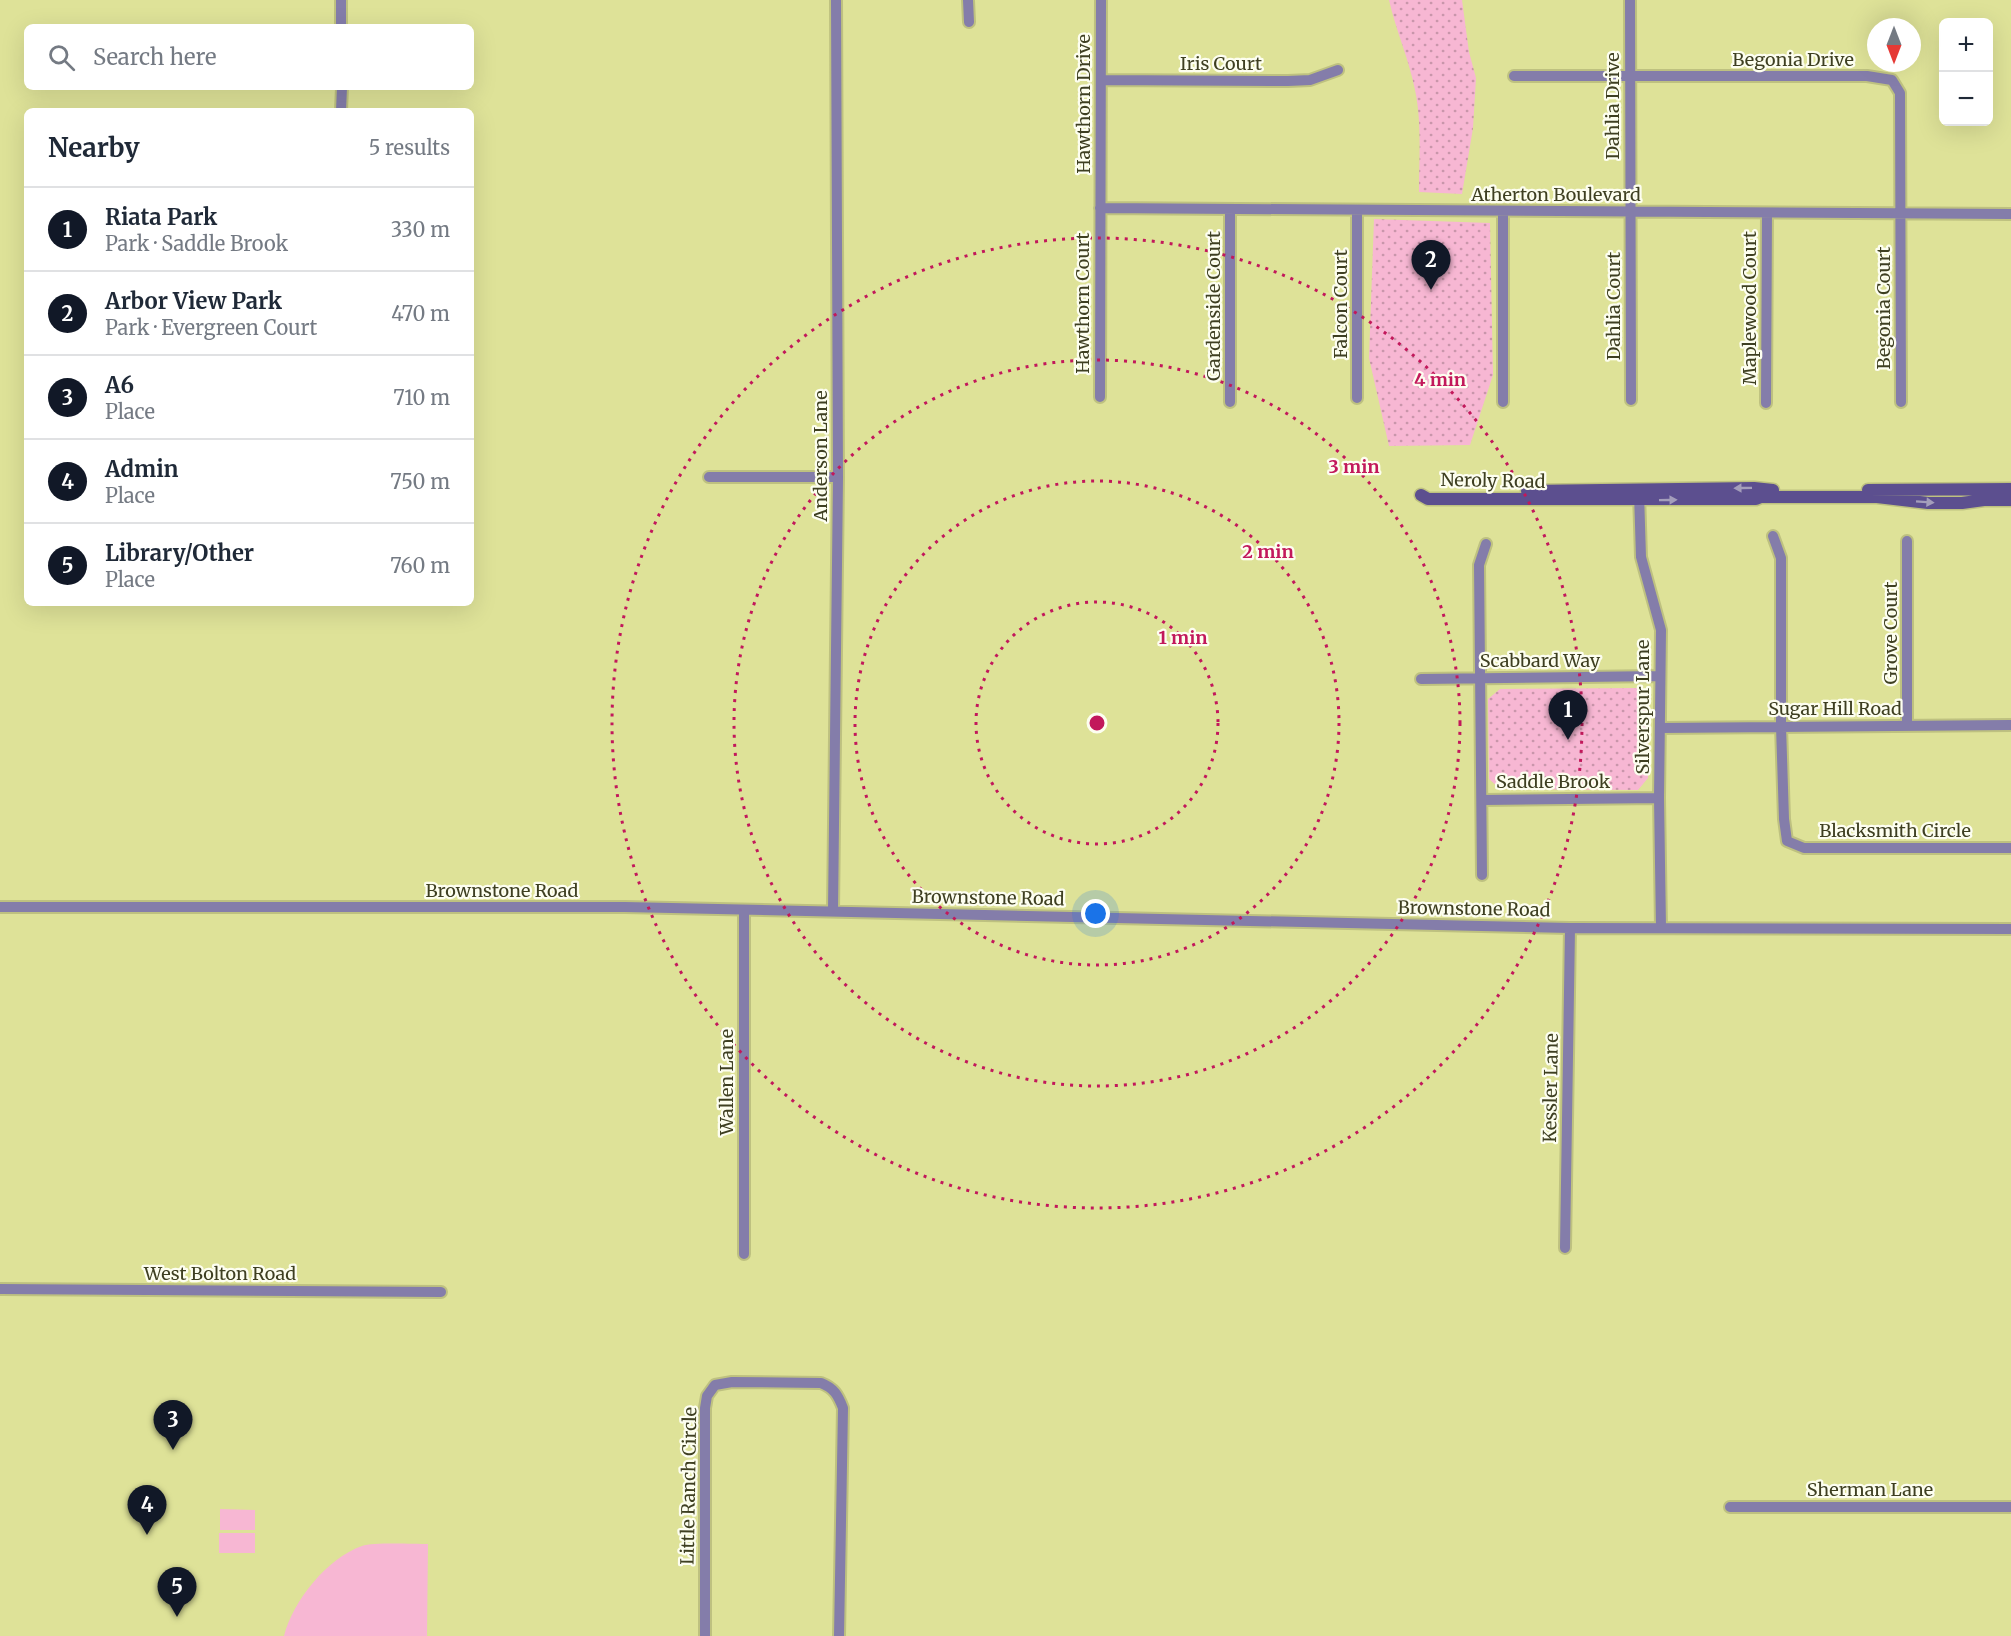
<!DOCTYPE html>
<meta charset="utf-8">
<style>
:root{--surface:#fff;--page:#f2f2f3;--text:#1f2937;--muted:#747a83;--line:#e0e1e3;--accent:#111827}
body{margin:0;font-family:Merriweather,serif;background:var(--page);color:var(--text)}
.controls{position:absolute;right:18px;top:18px;display:grid;overflow:hidden;border-radius:9px;box-shadow:0 6px 24px #0002}
.controls button{width:54px;height:54px;display:grid;place-items:center;padding:0;border:0;border-bottom:2px solid var(--line);background:var(--surface);color:var(--text);font:30px sans-serif}
.compass{position:absolute;left:1867px;top:18px;width:54px;height:54px;border-radius:50%;background:var(--surface);box-shadow:0 6px 24px #0002;rotate:180deg}
.you{position:absolute;left:1096px;top:914px;width:21px;height:21px;margin:-15px;border:4px solid #fff;border-radius:50%;background:#1a73e8;box-shadow:0 0 0 9px #1a73e833}
.badge{display:grid;place-items:center;width:39px;height:39px;border-radius:50%;background:var(--accent);color:#fff;font-size:20px;font-weight:700}
.pin{position:absolute;translate:-50% -50px;filter:drop-shadow(0 2px 3px #0008)}
.pin::after{content:'';position:absolute;top:32px;width:21px;height:18px;background:inherit;clip-path:polygon(0 0,100% 0,50% 100%)}
.list{margin:0;padding:0;list-style:none}
h2{display:flex;justify-content:space-between;align-items:center;height:78px;margin:0;padding:0 24px;font-size:26px}
h2 small{font-size:20px;font-weight:400;color:var(--muted)}
.list li{display:grid;grid-template-columns:39px 1fr auto;gap:18px;align-items:center;box-sizing:border-box;height:84px;padding:0 24px;border-top:2px solid var(--line)}
.list b{display:block;font-size:22px;white-space:nowrap}
.list p{margin:0;font-size:20px;white-space:nowrap;color:var(--muted)}
.list em{font-size:20px;font-style:normal;color:var(--muted)}
.icon{flex:none;width:33px;height:33px;fill:none;stroke:currentColor;stroke-width:2;stroke-linecap:round;stroke-linejoin:round}
.map{position:relative;flex:none;width:2011px;height:1636px;overflow:hidden}
.search{position:absolute;background:var(--surface);box-shadow:0 6px 24px #0002;left:24px;top:24px;width:450px;height:66px;display:flex;align-items:center;gap:15px;box-sizing:border-box;padding:0 21px;border-radius:9px;color:var(--muted);font-size:22px}
.panel{position:absolute;background:var(--surface);box-shadow:0 6px 24px #0002;left:24px;top:108px;width:450px;height:498px;border-radius:9px}
.map>svg:first-child{display:block}
.grass{fill:#f7b7d3}
.park{fill:url(#park-dots)}
.lines{fill:none;stroke-linecap:round;stroke-linejoin:round}
.street-casing{stroke:#bec180;stroke-width:14}
.secondary-casing{stroke:#bec180;stroke-width:15}
.street{stroke:#847daa;stroke-width:10}
.secondary{stroke:#5c4f8f;stroke-width:12}
.oneway{fill:#a49ebb}
.ring{fill:none;stroke:#c2185b;stroke-width:3;stroke-dasharray:3 6}
.labels{text-anchor:middle;stroke-width:4.5;stroke-linejoin:round;paint-order:stroke}
.street-label{font-size:18px;fill:#3e3f21;stroke:#fdfef0}
.centre{fill:#c2185b;stroke:#fdfef0;stroke-width:3}
.ring-label{font-size:18px;text-anchor:middle;font-weight:bold;fill:#c2185b;stroke:#fdfef0;stroke-width:4.5;stroke-linejoin:round;paint-order:stroke}
</style>
<div class="map">
<svg width="2011" height="1636" viewBox="0 0 2011 1636">
<defs>
<pattern id="park-dots" width="8" height="8" patternUnits="userSpaceOnUse" patternTransform="scale(1.5)"><rect width="8" height="8" fill="#f7b7d3"/><path d="M2 2h.1M6 6h.1" fill="none" stroke="#c996ab" stroke-width="1.8" stroke-linecap="round"/></pattern>
</defs>
<rect width="100%" height="100%" fill="#dee298"/>
<path class="grass" d="M220,1509L255,1510V1530H220Z
M219,1533H255V1553H219Z
M428,1544L427,1636H284C293,1601 327,1558 362,1546C373,1542 413,1544 428,1544Z"/>
<path class="park" d="M1389,0H1462L1469,52L1476,78L1473,128L1462,194L1419,192C1419,159 1422,122 1415,90C1409,59 1396,31 1389,0Z
M1374,219L1490,223L1493,375L1470,445L1389,446L1369,358Z
M1637,688L1648,703V778L1638,790L1500,789L1489,779L1488,699L1500,689Z"/>
<g class="lines">
<defs>
<path id="street" d="M341,0V27
M968,0L969,22
M1630,0L1631,400
M1514,76H1867L1892,80L1900,93L1901,402
M1101,80L1288,81L1310,80L1338,70
M341,111L342,87
M1100,208L2011,214
M1230,209V402
M1503,211V402
M1100,397L1101,0
M1357,398V210
M1766,403L1767,213
M709,477H838
M1639,493L1641,557L1661,630L1659,798L1661,928
M1773,536L1781,558V726L1784,819L1787,841L1804,848H2011
M1907,541V725
M1421,679L1660,676
M1660,728L2011,725
M1483,800L1659,798
M1482,875L1479,565L1486,544
M0,907H625L1570,928L2011,929
M833,911L838,477L836,0
M1565,1248L1570,928
M744,1254V910
M0,1289L441,1292
M1730,1507H2011
M705,1636V1408L707,1396L715,1385L732,1382L821,1383C834,1388 838,1395 843,1408L839,1636"/>
<path id="secondary" d="M1868,490L2011,489
M1527,491L1754,488L1773,490
M1421,495L1428,499H1756L1761,497H1877L1928,503H1962L1984,500H2011"/>
</defs>
<use href="#street" class="street-casing"/>
<use href="#secondary" class="secondary-casing"/>
<use href="#street" class="street"/>
<use href="#secondary" class="secondary"/>
</g>
<defs><path id="oneway-solid" d="M-6-.8H1V-3.2L6.5 0L1 3.2V.8H-6Z" transform="scale(1.5)"/></defs>
<g class="oneway">
<use href="#oneway-solid" transform="translate(1743 488) rotate(179)"/>
<use href="#oneway-solid" transform="translate(1668 500) rotate(-1)"/>
<use href="#oneway-solid" transform="translate(1925 502) rotate(4)"/>
</g>
<g class="ring">
<circle cx="1097" cy="723" r="121"/>
<circle cx="1097" cy="723" r="242"/>
<circle cx="1097" cy="723" r="363"/>
<circle cx="1097" cy="723" r="485"/>
</g>
<g class="labels">
<g class="street-label">
<text x="1793" y="66">Begonia Drive</text>
<text x="1221" y="70">Iris Court</text>
<text transform="translate(1084 104) rotate(-90)" y="6">Hawthorn Drive</text>
<text transform="translate(1613 106) rotate(-90)" y="6">Dahlia Drive</text>
<text x="1556" y="201">Atherton Boulevard</text>
<text transform="translate(1083 303) rotate(-90)" y="6">Hawthorn Court</text>
<text transform="translate(1341 304) rotate(-90)" y="6">Falcon Court</text>
<text transform="translate(1214 306) rotate(-90)" y="6">Gardenside Court</text>
<text transform="translate(1614 306) rotate(-90)" y="6">Dahlia Court</text>
<text transform="translate(1750 308) rotate(-90)" y="6">Maplewood Court</text>
<text transform="translate(1884 308) rotate(-90)" y="6">Begonia Court</text>
<text transform="translate(821 456) rotate(-90)" y="6">Anderson Lane</text>
<text transform="translate(1493 481) rotate(1)" y="6">Neroly Road</text>
<text transform="translate(1891 633) rotate(-90)" y="6">Grove Court</text>
<text x="1540" y="667">Scabbard Way</text>
<text transform="translate(1643 707) rotate(-90)" y="6">Silverspur Lane</text>
<text x="1835" y="715">Sugar Hill Road</text>
<text x="1553" y="788">Saddle Brook</text>
<text x="1895" y="837">Blacksmith Circle</text>
<text x="502" y="897">Brownstone Road</text>
<text transform="translate(988 898) rotate(1)" y="6">Brownstone Road</text>
<text transform="translate(1474 909) rotate(1)" y="6">Brownstone Road</text>
<text transform="translate(727 1082) rotate(-90)" y="6">Wallen Lane</text>
<text transform="translate(1551 1088) rotate(-89)" y="6">Kessler Lane</text>
<text x="220" y="1280">West Bolton Road</text>
<text transform="translate(689 1486) rotate(-89)" y="6">Little Ranch Circle</text>
<text x="1870" y="1496">Sherman Lane</text>
</g>
</g>
<circle cx="1097" cy="723" r="9" class="centre"/>
<g class="ring-label">
<text x="1440" y="386">4 min</text>
<text x="1354" y="473">3 min</text>
<text x="1268" y="558">2 min</text>
<text x="1183" y="644">1 min</text>
</g>
</svg>
<div class="controls">
<button>+</button>
<button>−</button>
</div>
<svg class="compass" viewBox="-18 -18 36 36"><path d="M0-13l5 13h-10z" fill="#e53935"/><path d="M0 13l5-13h-10z" fill="#747a83"/></svg>
<div class="you"></div>
<div class="pin badge" style="left:1568px;top:740px">1</div>
<div class="pin badge" style="left:1431px;top:290px">2</div>
<div class="pin badge" style="left:173px;top:1450px">3</div>
<div class="pin badge" style="left:147px;top:1535px">4</div>
<div class="pin badge" style="left:177px;top:1617px">5</div>
<div class="search"><svg class="icon" aria-label="search" viewBox="0 0 24 24"><circle cx="10" cy="10" r="6"/><path d="M15 15l6 6"/></svg>Search here</div>
<section class="panel">
<h2>Nearby<small>5 results</small></h2>
<ul class="list">
<li><span class="badge">1</span><div><b>Riata Park</b><p>Park · Saddle Brook</p></div><em>330 m</em></li>
<li><span class="badge">2</span><div><b>Arbor View Park</b><p>Park · Evergreen Court</p></div><em>470 m</em></li>
<li><span class="badge">3</span><div><b>A6</b><p>Place</p></div><em>710 m</em></li>
<li><span class="badge">4</span><div><b>Admin</b><p>Place</p></div><em>750 m</em></li>
<li><span class="badge">5</span><div><b>Library/Other</b><p>Place</p></div><em>760 m</em></li>
</ul>
</section>
</div>
